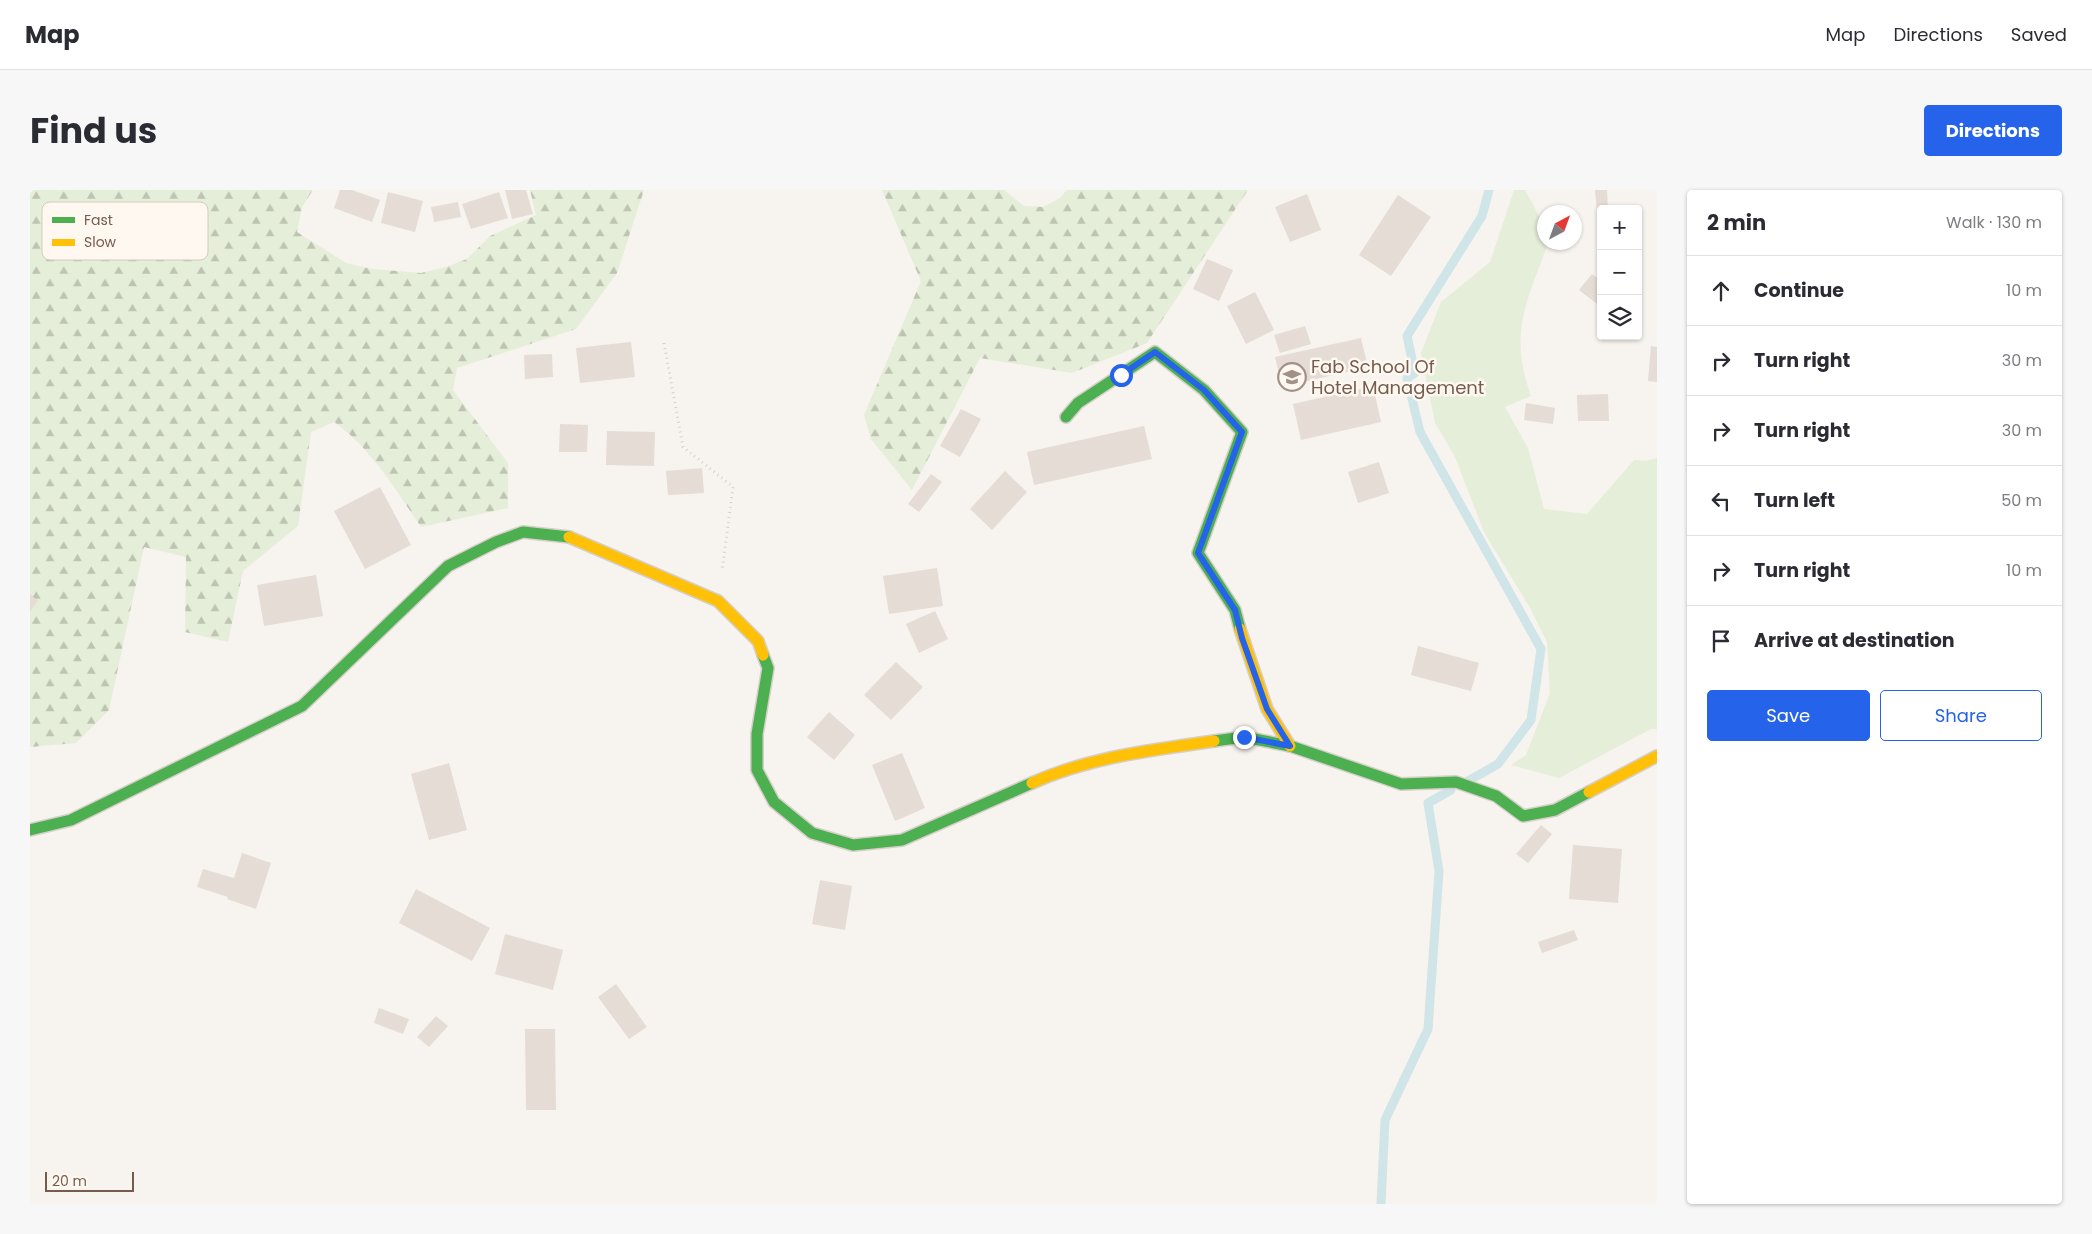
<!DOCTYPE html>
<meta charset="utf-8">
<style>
:root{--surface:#fff;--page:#f7f7f7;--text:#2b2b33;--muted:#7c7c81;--line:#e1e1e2;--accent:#2563eb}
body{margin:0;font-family:Poppins,sans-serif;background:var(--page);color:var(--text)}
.controls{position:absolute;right:15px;top:15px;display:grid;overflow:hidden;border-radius:5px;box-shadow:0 1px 4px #0004}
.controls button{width:45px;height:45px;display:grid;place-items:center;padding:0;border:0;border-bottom:1px solid var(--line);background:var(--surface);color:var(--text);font:25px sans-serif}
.compass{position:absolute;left:1507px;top:15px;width:45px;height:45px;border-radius:50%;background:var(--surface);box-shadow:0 1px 4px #0004;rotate:41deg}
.scale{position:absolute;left:15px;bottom:12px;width:89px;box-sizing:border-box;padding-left:5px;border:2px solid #755c4e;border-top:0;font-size:14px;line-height:18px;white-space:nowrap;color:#755c4e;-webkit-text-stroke:4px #fef8f0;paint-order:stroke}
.stop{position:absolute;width:15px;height:15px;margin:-11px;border:4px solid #2563eb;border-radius:50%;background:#fff}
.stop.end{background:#2563eb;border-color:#fff;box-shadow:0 1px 5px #0008}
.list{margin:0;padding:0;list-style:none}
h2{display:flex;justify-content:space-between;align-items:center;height:65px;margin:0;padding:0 20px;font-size:21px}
h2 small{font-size:16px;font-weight:400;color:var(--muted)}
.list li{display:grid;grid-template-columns:32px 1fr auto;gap:15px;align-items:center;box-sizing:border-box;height:70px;padding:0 20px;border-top:1px solid var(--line)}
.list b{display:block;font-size:19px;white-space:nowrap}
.list em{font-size:16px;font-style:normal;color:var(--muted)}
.actions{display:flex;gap:10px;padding:15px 20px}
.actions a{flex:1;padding:11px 0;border:1px solid var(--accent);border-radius:5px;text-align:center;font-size:18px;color:var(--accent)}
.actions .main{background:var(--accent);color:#fff}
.icon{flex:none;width:28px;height:28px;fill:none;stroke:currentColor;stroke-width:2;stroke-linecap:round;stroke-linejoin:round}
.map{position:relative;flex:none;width:1627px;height:1014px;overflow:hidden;border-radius:5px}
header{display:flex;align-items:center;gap:30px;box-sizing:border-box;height:70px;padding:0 25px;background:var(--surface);border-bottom:1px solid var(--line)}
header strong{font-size:24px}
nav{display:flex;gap:28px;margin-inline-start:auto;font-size:18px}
.intro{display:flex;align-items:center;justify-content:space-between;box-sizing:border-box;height:120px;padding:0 30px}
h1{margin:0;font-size:35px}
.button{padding:12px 22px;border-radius:5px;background:var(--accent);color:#fff;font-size:18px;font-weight:700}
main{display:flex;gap:30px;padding:0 30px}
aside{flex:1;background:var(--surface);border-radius:5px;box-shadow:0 1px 4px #0004}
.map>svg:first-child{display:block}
.green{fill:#e5eed9}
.forest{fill:url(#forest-firs)}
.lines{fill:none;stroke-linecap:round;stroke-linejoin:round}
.stream{stroke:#d0e5e8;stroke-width:9}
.building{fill:#e4dcd5}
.fast-casing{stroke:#d6cfc9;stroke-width:14}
.slow-casing{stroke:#d6cfc9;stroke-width:14}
.path{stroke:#d8d1cc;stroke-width:3;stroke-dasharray:1 4;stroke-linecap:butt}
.fast{stroke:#4caf50;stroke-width:11}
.slow{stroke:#ffc107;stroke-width:11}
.route{stroke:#2563eb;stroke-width:6}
.labels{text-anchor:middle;stroke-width:5;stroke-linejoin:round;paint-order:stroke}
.poi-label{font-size:18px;fill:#755c4e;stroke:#fef8f0;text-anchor:start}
.key{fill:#fef8f0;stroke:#d5c9bf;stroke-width:1}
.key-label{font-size:14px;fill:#755c4e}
</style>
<header>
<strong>Map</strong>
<nav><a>Map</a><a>Directions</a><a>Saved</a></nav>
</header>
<div class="intro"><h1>Find us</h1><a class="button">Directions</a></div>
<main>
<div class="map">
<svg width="1627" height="1014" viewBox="0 0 1627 1014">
<defs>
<pattern id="forest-firs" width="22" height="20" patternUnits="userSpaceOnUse" patternTransform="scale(1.25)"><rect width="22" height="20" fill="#e5eed9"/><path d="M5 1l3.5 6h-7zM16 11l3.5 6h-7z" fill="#bec4b2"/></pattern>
</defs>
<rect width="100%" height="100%" fill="#f7f3ee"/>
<path class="green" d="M1484,0H1495L1514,35V52L1518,53C1497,113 1478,141 1501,206L1475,217L1498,258L1514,319L1557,324L1604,270L1616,271L1627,268V539H1621L1529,588L1481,575L1496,565L1520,503L1517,452L1500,418L1454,342L1425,267L1405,233L1391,163L1411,112L1460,72Z"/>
<path class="forest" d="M0,0H283L272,17L267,42L316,73L342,79L391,83L416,77L437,69L460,46L506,25L500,0H614L587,83L546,139L427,178L423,200L478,273V318L391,337C365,299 341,258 304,232L281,242L268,336L213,381L198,452L155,442L156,367L114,357L79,520L46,553L0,557Z
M852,0H974L994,16L1013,17L1030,8L1037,0H1218L1117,153L1042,183L950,168L882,300L841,249L834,225L891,91Z"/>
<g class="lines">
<path class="stream" d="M1438,591L1468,574L1501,530L1511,459L1390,242L1377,188L1385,183L1377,146L1452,26L1459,0
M1351,1014L1355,930L1398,839L1409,681L1398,613L1421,600"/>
</g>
<path class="building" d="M310,0H322L350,10L342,32L304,18Z
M475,0H496L503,24L482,29Z
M1565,0H1577L1578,19H1571V33L1568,34Z
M358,2L393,11L385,42L351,33Z
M469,2L478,28L441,39L432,14Z
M1277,4L1291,40L1260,52L1245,17Z
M1368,5L1401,27L1361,86L1329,65Z
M428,12L431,27L404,32L401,17Z
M1177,69L1203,80L1189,111L1163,99Z
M1562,84L1571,91V117L1549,100Z
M1225,102L1244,140L1216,154L1197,116Z
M1275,136L1281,154L1250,163L1244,145Z
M1331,148L1338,177L1252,197L1245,167Z
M601,152L605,187L550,193L546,158Z
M1621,156L1627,157V192L1618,191Z
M522,164L523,187L495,189L494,165Z
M1343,196L1351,232L1271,250L1263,214Z
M1578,204L1579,231H1548L1547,205Z
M1496,213L1525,218L1523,234L1494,230Z
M931,219L951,229L930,267L910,256Z
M530,234L558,235L557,262H529Z
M1114,236L1122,269L1004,295L997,262Z
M577,241L625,242L624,276L576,275Z
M1349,272L1359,303L1328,313L1318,282Z
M672,278L674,303L638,305L636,281Z
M975,281L997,302L962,340L940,319Z
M901,284L912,292L889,322L878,314Z
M350,297L381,355L335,379L304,321Z
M907,378L913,416L859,424L853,386Z
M286,385L293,426L234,436L227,395Z
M0,404L8,411L0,421Z
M905,421L918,449L889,463L876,434Z
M1388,456L1449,473L1441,501L1381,485Z
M866,472L893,497L861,530L834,505Z
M799,522L825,545L804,570L777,547Z
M872,563L895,618L865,631L842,575Z
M419,573L437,640L399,650L381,584Z
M1511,635L1522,644L1498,673L1486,664Z
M1543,655L1592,659L1588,713L1539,709Z
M212,663L241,673L226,719L197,709L198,707L167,697L173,679L204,688Z
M790,690L822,696L815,740L782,734Z
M386,699L460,738L442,771L369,733Z
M1544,740L1548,750L1512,763L1508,752Z
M475,744L533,760L523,800L465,784Z
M586,794L617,837L599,849L568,807Z
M349,818L379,829L373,844L344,833Z
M406,826L418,836L399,857L387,847Z
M495,839H525L526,920H496Z"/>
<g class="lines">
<defs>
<path id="fast" d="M1036,227L1048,213L1125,162L1174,200L1212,242L1168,363L1205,420L1210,439
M733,465L738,478L727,544V580L744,612L782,643L823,655L872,650L1002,593
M1184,551L1214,547L1260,556L1371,594L1426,592L1466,606L1493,626L1525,620L1559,602
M0,640L41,630L272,516L418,376L466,352L493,342L539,347"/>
<path id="slow" d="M539,347L688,411L728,451L733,465
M1210,439L1237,519L1260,556
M1002,593C1060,567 1122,560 1184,551
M1559,602L1627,566"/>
</defs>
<use href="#fast" class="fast-casing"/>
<use href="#slow" class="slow-casing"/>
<path class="path" d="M634,153L653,257L703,297L692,381"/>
<use href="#fast" class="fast"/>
<use href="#slow" class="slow"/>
</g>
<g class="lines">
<path class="route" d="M1091,185L1125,162L1174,200L1212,242L1168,363L1205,420L1212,448L1237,519L1260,556L1214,547"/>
</g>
<defs>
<symbol id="university-ring" viewBox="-11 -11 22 22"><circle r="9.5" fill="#fef8f0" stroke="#a29186" stroke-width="1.5"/><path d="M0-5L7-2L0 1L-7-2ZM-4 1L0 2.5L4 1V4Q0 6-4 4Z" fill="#a29186"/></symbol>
</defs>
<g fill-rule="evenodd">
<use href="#university-ring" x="1246" y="171" width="32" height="32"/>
</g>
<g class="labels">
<g class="poi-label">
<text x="1281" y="183">Fab School Of<tspan x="1281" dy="21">Hotel Management</tspan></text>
</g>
</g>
<rect x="12" y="12" width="166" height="58" rx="8" class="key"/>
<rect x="22" y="27" width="23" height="6" fill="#4caf50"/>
<rect x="22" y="49" width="23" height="7" fill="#ffc107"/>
<g class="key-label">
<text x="54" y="35">Fast</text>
<text x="54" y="57">Slow</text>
</g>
</svg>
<div class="controls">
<button>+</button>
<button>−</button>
<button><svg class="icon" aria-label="layers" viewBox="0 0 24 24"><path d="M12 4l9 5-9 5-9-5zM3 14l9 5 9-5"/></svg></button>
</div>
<svg class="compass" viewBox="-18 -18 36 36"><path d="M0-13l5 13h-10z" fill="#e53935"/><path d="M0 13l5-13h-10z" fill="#7c7c81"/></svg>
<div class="scale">20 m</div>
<div class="stop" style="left:1091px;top:185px"></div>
<div class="stop end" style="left:1214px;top:547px"></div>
</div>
<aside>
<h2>2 min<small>Walk · 130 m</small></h2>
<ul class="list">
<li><svg class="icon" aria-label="ahead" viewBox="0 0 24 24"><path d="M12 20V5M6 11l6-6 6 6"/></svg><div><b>Continue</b></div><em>10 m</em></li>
<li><svg class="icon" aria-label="right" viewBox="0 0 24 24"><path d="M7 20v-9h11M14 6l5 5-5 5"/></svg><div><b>Turn right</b></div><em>30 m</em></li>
<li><svg class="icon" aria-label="right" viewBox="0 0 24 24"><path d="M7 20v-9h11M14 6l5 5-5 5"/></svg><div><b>Turn right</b></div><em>30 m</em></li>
<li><svg class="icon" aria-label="left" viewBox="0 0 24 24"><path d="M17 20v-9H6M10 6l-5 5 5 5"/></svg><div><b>Turn left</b></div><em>50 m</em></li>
<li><svg class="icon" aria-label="right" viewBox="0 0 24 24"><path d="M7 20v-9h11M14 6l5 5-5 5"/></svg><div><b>Turn right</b></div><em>10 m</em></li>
<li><svg class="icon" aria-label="arrive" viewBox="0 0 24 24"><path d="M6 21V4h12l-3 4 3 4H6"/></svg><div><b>Arrive at destination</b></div></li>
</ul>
<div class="actions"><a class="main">Save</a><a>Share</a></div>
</aside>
</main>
